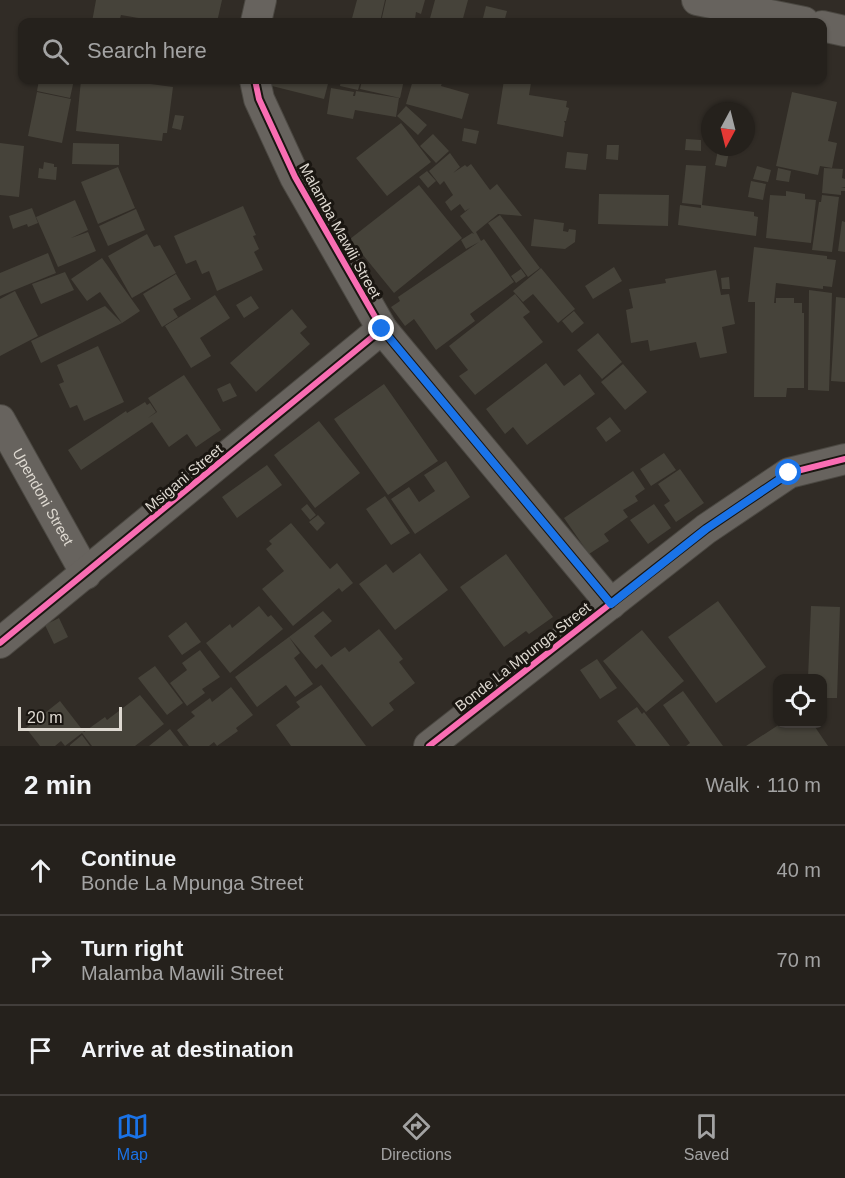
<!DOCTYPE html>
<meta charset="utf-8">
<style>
:root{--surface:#25211c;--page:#312e29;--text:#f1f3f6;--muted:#a3a3a3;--line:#423e3b;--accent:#1a73e8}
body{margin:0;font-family:Helvetica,sans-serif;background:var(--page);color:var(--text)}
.controls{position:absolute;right:18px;bottom:18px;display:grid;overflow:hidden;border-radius:12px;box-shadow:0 2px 4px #0004}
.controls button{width:54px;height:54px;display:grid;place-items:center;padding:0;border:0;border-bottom:2px solid var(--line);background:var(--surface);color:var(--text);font:30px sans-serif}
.compass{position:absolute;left:701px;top:102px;width:54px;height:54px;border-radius:50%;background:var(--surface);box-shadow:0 2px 4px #0004;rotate:187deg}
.scale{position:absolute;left:18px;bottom:15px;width:104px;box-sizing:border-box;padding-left:6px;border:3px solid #ded9d1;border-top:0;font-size:16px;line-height:21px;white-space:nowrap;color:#ded9d1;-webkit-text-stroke:4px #1a1611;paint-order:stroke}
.stop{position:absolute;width:18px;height:18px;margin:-14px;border:4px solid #1a73e8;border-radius:50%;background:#fff}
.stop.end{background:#1a73e8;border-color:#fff;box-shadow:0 2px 6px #0008}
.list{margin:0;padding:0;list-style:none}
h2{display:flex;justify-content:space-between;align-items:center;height:78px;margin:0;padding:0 24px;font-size:26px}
h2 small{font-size:20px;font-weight:400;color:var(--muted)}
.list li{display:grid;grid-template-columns:39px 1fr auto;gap:18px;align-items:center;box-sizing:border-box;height:90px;padding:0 24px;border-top:2px solid var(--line)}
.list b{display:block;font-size:22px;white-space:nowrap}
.list p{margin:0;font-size:20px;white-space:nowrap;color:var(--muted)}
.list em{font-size:20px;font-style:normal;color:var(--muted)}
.icon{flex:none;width:33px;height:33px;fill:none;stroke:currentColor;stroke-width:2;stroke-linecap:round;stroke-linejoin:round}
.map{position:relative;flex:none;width:845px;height:746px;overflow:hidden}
.search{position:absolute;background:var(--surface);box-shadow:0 2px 4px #0004;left:18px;right:18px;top:18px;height:66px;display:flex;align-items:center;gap:15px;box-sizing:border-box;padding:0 21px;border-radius:12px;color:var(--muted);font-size:22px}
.sheet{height:348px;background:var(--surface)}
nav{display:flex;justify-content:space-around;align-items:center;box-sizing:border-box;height:84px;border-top:2px solid var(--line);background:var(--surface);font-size:16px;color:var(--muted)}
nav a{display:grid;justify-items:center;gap:3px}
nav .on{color:var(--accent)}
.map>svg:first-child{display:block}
.building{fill:#46433a}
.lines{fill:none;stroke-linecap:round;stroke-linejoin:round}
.minor-casing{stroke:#4b4842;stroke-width:32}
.minor{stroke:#67635e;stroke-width:30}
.cycleway-casing{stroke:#1a1611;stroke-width:10}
.cycleway{stroke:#f96db3;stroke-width:6}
.route{stroke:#1a73e8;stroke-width:8}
.labels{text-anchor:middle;stroke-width:6;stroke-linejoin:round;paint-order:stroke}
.street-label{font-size:15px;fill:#ded9d1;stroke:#1a1611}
</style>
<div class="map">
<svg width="845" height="746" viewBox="0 0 845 746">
<rect width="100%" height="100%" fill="#312c26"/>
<path class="building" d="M96,0H222L217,22H150V20L121,15L119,22H92Z
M357,0H385L380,22H351Z
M386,0H425L421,14L416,12L415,19L424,22H381Z
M435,0H468L462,22H429Z
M486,6L507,11L504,22H482Z
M39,80H74L70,98L37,91Z
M81,80H121L173,87L167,133H163L162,141L76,131Z
M266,80H329L324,99L264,84Z
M341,80H361L358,90L340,86Z
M362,80H404L400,98L360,89Z
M413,80H443L441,86L469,94L462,119L406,104Z
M504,80H519L531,83L529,95L567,101L566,107L569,108L566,121H564L565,123L563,137L497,124Z
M331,88L354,92L353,96H355L356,91L399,98L396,117L355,110L353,119L327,114Z
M37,92L71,99L62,143L28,136Z
M792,92L837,102L828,141L837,143L832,168L820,166L818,175L776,166Z
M406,106L427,125L418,135L397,116Z
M175,115L184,116L181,130L172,128Z
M401,123L431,162L387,196L356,158Z
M464,128L479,131L476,144L462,141Z
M433,134L449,151L436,163L420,146Z
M686,139L701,140V151L685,150Z
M0,143L24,146L19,197L0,195Z
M73,143L119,144V165L72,164Z
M607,145H619L618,160L606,159Z
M718,150L729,152L726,167L715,165Z
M567,152L588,154L586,170L565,168Z
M450,153L460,167L453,173L465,165L467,167L471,164L490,190L497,184L522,216L498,214L476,232L481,241L484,239L514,282L470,314L475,321L436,350L414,319L405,326L391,307L400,301L398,297L479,242L466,249L461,240L472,233L474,234L460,216L470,208L465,211L460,204L451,211L445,202L453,195L444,181L440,185L429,171Z
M44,162L54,164V167H57L56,180L38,178L39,168L43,169Z
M686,165L706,166L702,205L754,212V216L758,217L756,236L678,225L680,205L701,208V205L682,203Z
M757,166L771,170L768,182L753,179Z
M118,167L135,208L98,224L81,182Z
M778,168L791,171L789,182L776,180Z
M824,168L843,169L842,178L845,179V187L841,188H845V191H841V195L822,193Z
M427,171L436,181L428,188L419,177Z
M751,181L766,184L763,200L748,197Z
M419,185L462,238L394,293L350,239Z
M786,191L805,194V199L816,200L811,243L766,238L770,195L786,196Z
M599,194L669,195L668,226L598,224Z
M822,195L839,197L832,252L812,250L819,202H821Z
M75,200L88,230L71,238L88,232L96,251L58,267L36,217Z
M243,206L256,235L253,236L259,249L254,252L263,270L217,291L209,271L202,274L196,260L186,264L174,236Z
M32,208L38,223L28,227L27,224L13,229L9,216Z
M136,209L145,230L108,246L99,226Z
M500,215L540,268L528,277L488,223Z
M534,219L564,223L563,231L568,232L569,229L576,230L575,242L565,249L531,246Z
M842,221L845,222V252L838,251Z
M147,234L154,247L160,245L176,273L132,298L108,256Z
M754,247L827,256V259L836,260L832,287L823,286V289L776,283L774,303H776V298H794V303H802V313H804V388H787L786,397H754L755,302H748Z
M48,253L56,273L0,296V273Z
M102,258L140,311L122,323L100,292L87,301L71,279Z
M614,267L622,281L593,299L585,286Z
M541,268L575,309L558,323L533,294L523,302L513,291Z
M521,269L526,276L516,283L511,276Z
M716,270L721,295L729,294L735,324L722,327L727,353L700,358L696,342L650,351L648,340L631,343L626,310L633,308L629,289L666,283L665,279Z
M65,272L74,290L41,304L32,284Z
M176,274L191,299L173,309L178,317L162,327L143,294Z
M729,277L730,289H722L721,278Z
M809,290L832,293L829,391L808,390Z
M15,291L38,336L0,356V299Z
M515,294L530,312L523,317L543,342L475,395L459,376L468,370L449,346Z
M215,295L230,318L200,338L211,356L191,368L165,326Z
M251,296L259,308L244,318L236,305Z
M836,297L845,298V382L831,381Z
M105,306L122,323L41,363L31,341Z
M292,309L307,327L300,333L310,344L256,392L230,363Z
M574,311L584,323L572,333L562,321Z
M598,333L622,362L602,379L577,350Z
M98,346L124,402L84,421L77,405L70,408L59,384L64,382L57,365Z
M546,363L564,386L580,374L595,394L527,445L513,427L505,434L486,409Z
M623,364L647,392L625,410L601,382Z
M184,375L221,430L196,447L187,434L169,447L152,422L81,470L68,450L126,411L127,413L145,402L147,405L150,403L156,412L148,418L157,412L148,398Z
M230,383L237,396L223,402L217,389Z
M384,384L438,461L388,495L334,419Z
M610,417L621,431L606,442L596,428Z
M319,421L360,473L315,508L274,455Z
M664,453L676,470L651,486L640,469Z
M446,461L470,497L415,534L391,499L409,487L419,502L435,491L424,475Z
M267,465L282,485L237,518L222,497Z
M680,469L704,503L676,522L664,505L670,501L658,484Z
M633,471L645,489L635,496L638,501L623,510L628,517L604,534L609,541L589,554L564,518Z
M385,496L410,533L391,545L366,509Z
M307,504L316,515L310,520L301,509Z
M654,504L671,528L648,544L630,520Z
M318,515L325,523L317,531L309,522Z
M291,523L330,569L337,563L353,583L342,592L339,588L293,626L262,589L284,571L266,549L272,544L269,541Z
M420,553L448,590L395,630L359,584L386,564L393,573Z
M506,554L553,617L529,634L526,631L504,647L460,587Z
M718,601L766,667L716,703L668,637Z
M259,606L268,617L271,615L283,629L230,673L206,643L230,624L232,628Z
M811,606L840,607L837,698H822V678H808Z
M323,611L332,621L314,636L331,657L345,647L349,652L379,629L403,659L399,662L415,683L389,703L394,710L372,727L322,664L316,669L289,637Z
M59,618L68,637L54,644L45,625Z
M186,622L201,642L182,655L168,636Z
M642,630L684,681L646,712L603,661Z
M289,637L300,653L294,658L313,684L295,697L286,685L257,707L235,677Z
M200,650L220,677L202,689L205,693L187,706L170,683L187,670L182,663Z
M597,659L617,688L600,699L580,670Z
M155,666L183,703L167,715L138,678Z
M321,685L366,746H291L276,725L300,707L296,702Z
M231,687L253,715L236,728L238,731L217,746L214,742L209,746H189L177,730L195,716L191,712L210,698L212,702Z
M683,691L723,746H686L690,743L663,705Z
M140,695L164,724L135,746H92L82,733L65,746L61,741L55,746H40L26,728L60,701L84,732L105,717L107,720Z
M637,707L642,714L644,712L670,746H636L617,721Z
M780,724H813L828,746H746Z
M170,729L183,746H149Z
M82,735L90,746H70V745Z"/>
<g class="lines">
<defs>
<g id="minor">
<path d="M697,0L804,22"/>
<path d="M256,22L261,0"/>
<path d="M822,26L845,31"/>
<path d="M255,80L259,99L295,177L382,329L611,604"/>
<path id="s1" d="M0,420L86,574"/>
<path d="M0,643L382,329"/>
<path d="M429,746L706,529L789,473L845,459"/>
</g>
</defs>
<use href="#minor" class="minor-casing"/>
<use href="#minor" class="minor"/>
<defs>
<path id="cycleway" d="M255,80L259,99L295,177L382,329L611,604
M0,643L382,329
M429,746L706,529L789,473L845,459"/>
</defs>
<use href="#cycleway" class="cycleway-casing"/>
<use href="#cycleway" class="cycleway"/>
</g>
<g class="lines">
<path class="route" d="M382,329L611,604L706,529L789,473"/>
</g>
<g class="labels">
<g class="street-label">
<text transform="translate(340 231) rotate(61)" y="5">Malamba Mawili Street</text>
<text transform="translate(184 478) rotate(-40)" y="5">Msigani Street</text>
<text dy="5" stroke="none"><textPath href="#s1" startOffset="88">Upendoni Street</textPath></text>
<text transform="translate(523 657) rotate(-38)" y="5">Bonde La Mpunga Street</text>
</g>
</g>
</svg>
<div class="controls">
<button><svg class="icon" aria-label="locate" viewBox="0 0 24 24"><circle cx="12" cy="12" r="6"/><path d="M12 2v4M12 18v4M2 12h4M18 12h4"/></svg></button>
</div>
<svg class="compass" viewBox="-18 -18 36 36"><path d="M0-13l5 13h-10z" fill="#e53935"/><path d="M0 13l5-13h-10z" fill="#a3a3a3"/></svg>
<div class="scale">20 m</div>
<div class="stop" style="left:789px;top:473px"></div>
<div class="stop end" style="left:382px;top:329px"></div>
<div class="search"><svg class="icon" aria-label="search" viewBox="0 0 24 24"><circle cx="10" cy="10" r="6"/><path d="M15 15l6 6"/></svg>Search here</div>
</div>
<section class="sheet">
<h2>2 min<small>Walk · 110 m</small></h2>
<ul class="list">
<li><svg class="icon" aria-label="ahead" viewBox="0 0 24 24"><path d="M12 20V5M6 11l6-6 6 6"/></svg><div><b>Continue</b><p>Bonde La Mpunga Street</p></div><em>40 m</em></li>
<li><svg class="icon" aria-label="right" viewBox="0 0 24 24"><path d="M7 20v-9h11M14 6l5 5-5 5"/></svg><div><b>Turn right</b><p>Malamba Mawili Street</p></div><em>70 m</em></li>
<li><svg class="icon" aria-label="arrive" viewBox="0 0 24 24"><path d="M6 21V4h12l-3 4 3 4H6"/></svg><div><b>Arrive at destination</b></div></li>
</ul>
</section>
<nav>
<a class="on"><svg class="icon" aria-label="map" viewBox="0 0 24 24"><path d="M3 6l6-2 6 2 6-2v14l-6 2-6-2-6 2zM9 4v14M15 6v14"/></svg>Map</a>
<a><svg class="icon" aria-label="directions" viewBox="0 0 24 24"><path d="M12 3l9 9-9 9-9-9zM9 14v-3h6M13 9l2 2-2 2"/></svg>Directions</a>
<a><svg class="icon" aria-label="saved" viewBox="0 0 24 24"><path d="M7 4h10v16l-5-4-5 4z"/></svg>Saved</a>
</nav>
